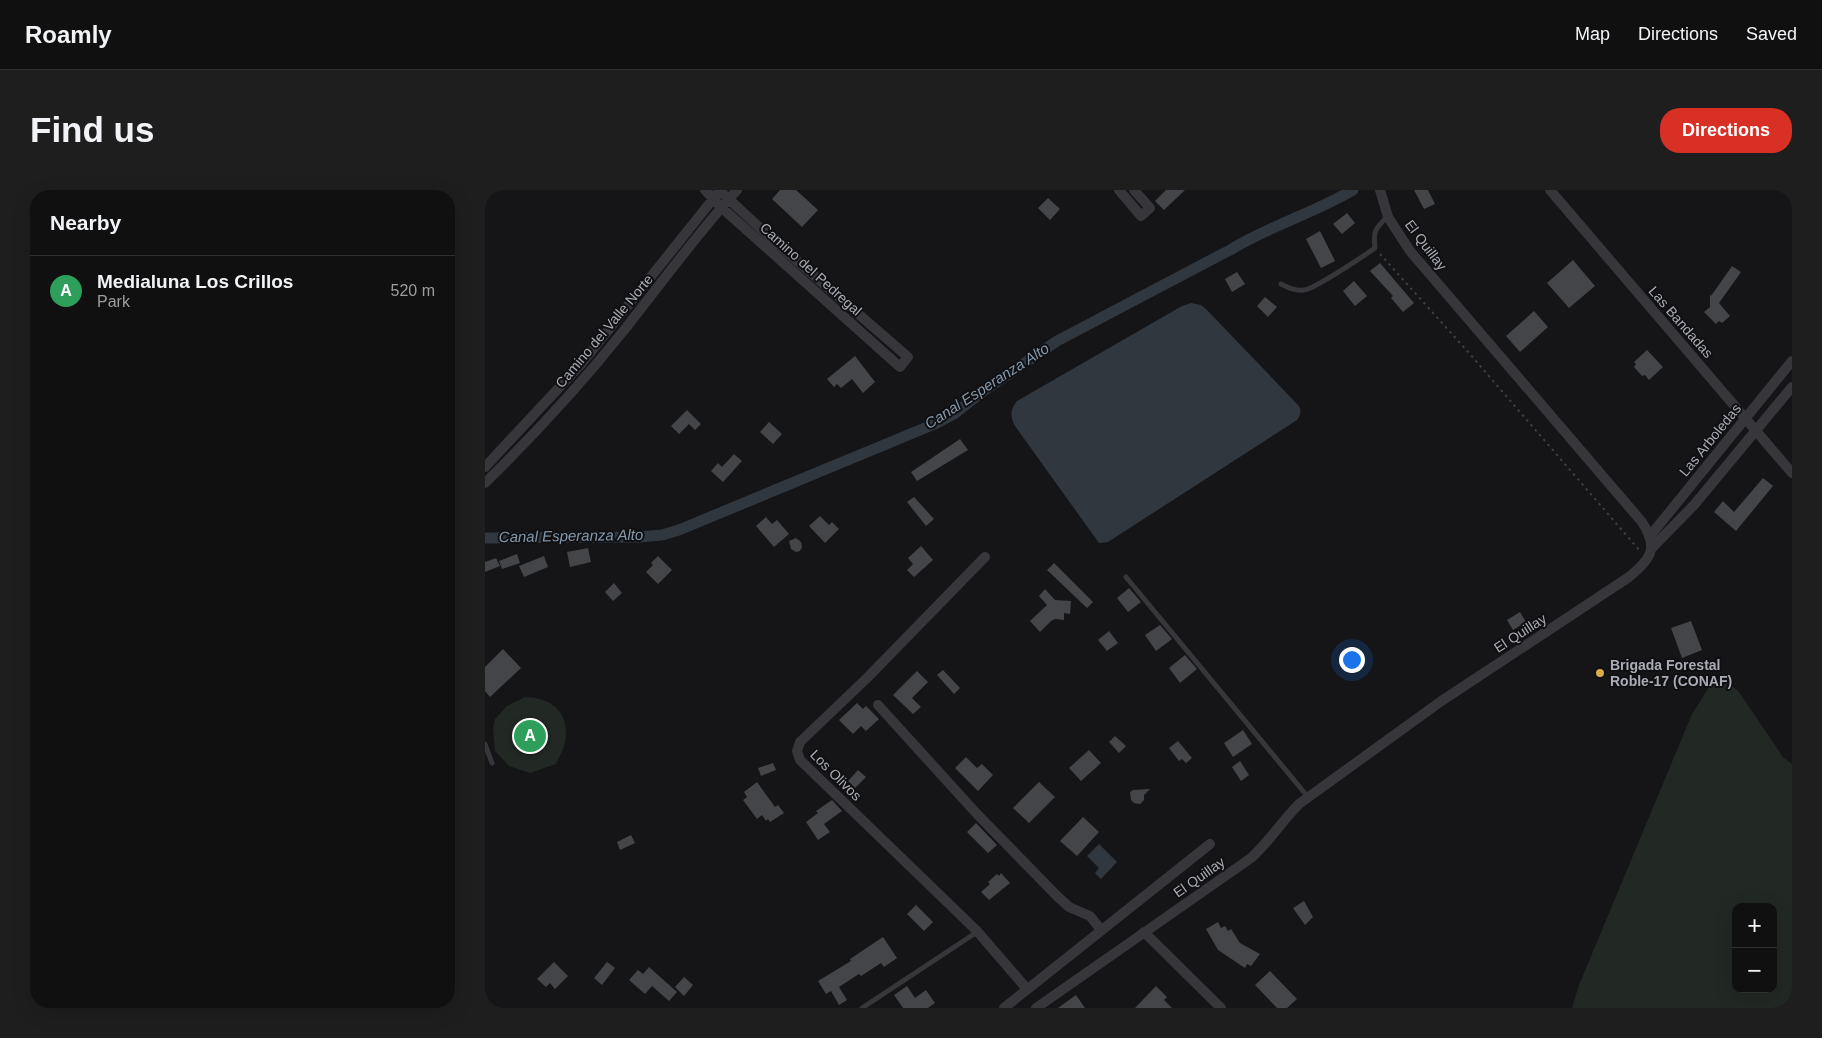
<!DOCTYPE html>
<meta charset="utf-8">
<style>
:root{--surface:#101011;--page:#1e1e1f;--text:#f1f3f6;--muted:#9c9d9f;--line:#303031;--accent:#d93025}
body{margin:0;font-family:Helvetica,sans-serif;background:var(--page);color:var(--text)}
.controls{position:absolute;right:15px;bottom:15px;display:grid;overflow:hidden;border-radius:10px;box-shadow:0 5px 20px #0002}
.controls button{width:45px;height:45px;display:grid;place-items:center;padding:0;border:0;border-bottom:1px solid var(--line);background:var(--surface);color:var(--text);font:25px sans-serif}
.you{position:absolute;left:866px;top:469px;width:18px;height:18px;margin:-12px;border:4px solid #fff;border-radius:50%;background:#1a73e8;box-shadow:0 0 0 8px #1a73e833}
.badge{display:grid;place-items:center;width:32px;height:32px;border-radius:50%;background:var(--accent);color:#fff;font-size:16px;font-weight:700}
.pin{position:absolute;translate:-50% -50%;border:2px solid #fff;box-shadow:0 1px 5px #0006}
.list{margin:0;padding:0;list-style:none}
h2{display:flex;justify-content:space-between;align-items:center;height:65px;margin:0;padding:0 20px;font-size:21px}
h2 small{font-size:16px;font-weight:400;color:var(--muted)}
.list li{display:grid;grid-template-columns:32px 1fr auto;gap:15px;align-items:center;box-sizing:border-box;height:70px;padding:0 20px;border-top:1px solid var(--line)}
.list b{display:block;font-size:19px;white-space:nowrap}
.list p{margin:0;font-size:16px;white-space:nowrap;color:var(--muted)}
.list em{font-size:16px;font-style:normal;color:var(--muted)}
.map{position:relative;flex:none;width:1307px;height:818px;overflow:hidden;border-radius:20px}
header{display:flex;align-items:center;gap:30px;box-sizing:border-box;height:70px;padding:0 25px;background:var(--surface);border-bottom:1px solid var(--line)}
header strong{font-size:24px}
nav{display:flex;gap:28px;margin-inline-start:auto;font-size:18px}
.intro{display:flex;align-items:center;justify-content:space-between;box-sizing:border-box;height:120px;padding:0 30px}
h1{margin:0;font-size:35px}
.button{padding:12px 22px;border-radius:20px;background:var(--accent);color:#fff;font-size:18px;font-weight:700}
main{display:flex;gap:30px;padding:0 30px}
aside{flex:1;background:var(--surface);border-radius:20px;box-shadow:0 5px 20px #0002}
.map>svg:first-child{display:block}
.green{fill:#222823;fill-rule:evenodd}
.water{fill:#30373e}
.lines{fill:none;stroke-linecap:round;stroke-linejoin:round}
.canal{stroke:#30373e;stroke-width:11}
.building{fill:#444549}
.path{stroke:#3d3e42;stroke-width:2;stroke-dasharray:2.5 4;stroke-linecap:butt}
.service{stroke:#37373b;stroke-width:5}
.minor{stroke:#37373b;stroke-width:10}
.poi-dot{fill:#daaa4a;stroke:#101012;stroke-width:2}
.labels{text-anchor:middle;stroke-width:4;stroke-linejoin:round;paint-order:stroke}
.street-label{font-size:14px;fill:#a9acb5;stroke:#101012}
.poi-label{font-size:14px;font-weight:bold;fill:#a9acb5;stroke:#101012;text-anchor:start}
.water-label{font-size:15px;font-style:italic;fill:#8499ac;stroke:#101012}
</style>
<header>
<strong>Roamly</strong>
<nav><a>Map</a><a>Directions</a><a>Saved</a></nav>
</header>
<div class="intro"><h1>Find us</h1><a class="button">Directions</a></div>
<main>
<aside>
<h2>Nearby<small></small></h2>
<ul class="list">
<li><span class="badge" style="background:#2e9e5b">A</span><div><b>Medialuna Los Crillos</b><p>Park</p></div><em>520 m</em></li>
</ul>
</aside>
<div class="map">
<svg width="1307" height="818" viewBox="0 0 1307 818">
<rect width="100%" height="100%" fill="#151517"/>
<path class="green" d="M1239,488L1254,502L1298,567L1307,574V818H1087L1094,795L1207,524L1226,494L1231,490ZM1251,717H1288V799H1251Z
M40,507C68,508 85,523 80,552C79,559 74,567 71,574L45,583L24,576L10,561L8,538L10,529L22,516Z"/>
<path class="water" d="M706,113L716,115L721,119L813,215C817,220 816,225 812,230L623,352L614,353L530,236C525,227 525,219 532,211L697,116Z
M614,654L632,672L616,689L610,683L614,678L602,666Z"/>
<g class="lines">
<path class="canal" d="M0,348L154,347L177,345L194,340L452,233L469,224L497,202L572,151L745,60C784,36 829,23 868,0"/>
</g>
<path class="building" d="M295,0H311L333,20L317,37L287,9Z
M681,0H700L679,20L670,11Z
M929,0H943L950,14L939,19Z
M563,8L575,19L565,30L553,18Z
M862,23L870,33L857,44L848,34Z
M835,41L850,71L836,78L821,49Z
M1088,70L1110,96L1084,118L1062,93Z
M895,73L929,113L918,122L906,108L908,106L885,81Z
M1247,76L1256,82L1234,113L1245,126L1237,133L1234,131L1231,134L1219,122L1225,117V104L1226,106Z
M752,82L760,94L747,102L740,89Z
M869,91L882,106L870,116L858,101Z
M780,107L792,117L783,127L772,116Z
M1049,121L1063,137L1035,162L1021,146Z
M1162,160L1178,177L1164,190L1160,185L1157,186L1149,177L1151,174L1149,172Z
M370,166L390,192L378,203L367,189L356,198L352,194L349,197L342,189Z
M202,220L216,234L210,240L204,234L194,244L186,236Z
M284,232L297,244L288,254L275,242Z
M475,249L483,260L432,291L426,282Z
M249,264L257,271L238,292L226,281L233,273L237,277Z
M1278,288L1288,296L1251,341L1229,322L1238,311L1249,322Z
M429,307L449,329L441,336L422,312Z
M335,326L344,335L347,332L354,339L340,353L324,336Z
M281,327L287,334L292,330L304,344L289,357L271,336Z
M311,348L316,352L317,357L315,361L311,362L306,359L304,351Z
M436,356L448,370L429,387L422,380L428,374L423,368Z
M103,358L106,372L85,377L82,362Z
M32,364L35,373L17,379L14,371Z
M59,366L63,377L39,387L34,376Z
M173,366L187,380L173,394L161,382L168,375L166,373Z
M11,368L15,376L0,382V372Z
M569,373L608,412L602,418L562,380Z
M129,393L137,403L128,411L120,402Z
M644,398L656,412L643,422L632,408Z
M560,399L570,410L586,411L585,424L579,423V430L570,429L566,431L555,442L545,431L562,415L554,406Z
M1035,422L1041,432L1028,440L1022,430Z
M1206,431L1217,460L1197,468L1186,438Z
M675,435L687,449L671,461L660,445Z
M624,441L633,453L622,461L613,450Z
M18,459L36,478L5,507L0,501V477Z
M700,465L712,479L695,493L684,478Z
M458,480L475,498L469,504L452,485Z
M432,481L443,492L427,508L436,517L428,524L408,505Z
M372,513L378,519L381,516L394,529L381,541L376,536L368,544L354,530Z
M758,540L767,554L748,567L739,553Z
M630,546L641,556L634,563L624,552Z
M693,551L707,568L701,573L697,569L694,571L684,558Z
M604,560L616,573L596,591L584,578Z
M481,567L492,578L497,574L508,585L493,601L470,578Z
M755,571L764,585L756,591L747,577Z
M288,573L291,580L276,586L273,578Z
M373,580L381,587L370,598L363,591Z
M272,592L290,617L293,615L299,623L285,632L283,629L281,631L277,625L272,629L258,610L262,607L259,602Z
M554,592L570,607L544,633L528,618Z
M665,599L659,605V610L655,614L649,613L646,610L645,602L648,600Z
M347,610L357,621L339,634L345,642L333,650L321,632L333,623L331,621Z
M598,627L614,642L592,666L575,651Z
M491,633L512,655L503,663L482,642Z
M146,645L150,653L135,660L132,652Z
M516,683L525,693L504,710L496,702L505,694L503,692L512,684L514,686Z
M819,711L828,727L820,735L808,718Z
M431,715L448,732L439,741L422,724Z
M733,732L736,738L740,736L743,741L746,739L755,753L775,764L766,776L762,774L760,778L733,760L721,739Z
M398,747L412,768L399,777L396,773L376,786L374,784L354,797L362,810L354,815L346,801L341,804L333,791L366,771L365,769Z
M69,772L83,786L70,799L65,793L61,797L52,789Z
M122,772L130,778L117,795L109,788Z
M164,777L192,802L184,811L167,796L160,804L144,790L153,780L158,784Z
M785,781L812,809L802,818H792L770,795Z
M199,787L208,795L199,806L190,797Z
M422,796L430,808L441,800L450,813L443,818H418L409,805Z
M671,796L682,807L679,810L687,818H650Z
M591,805L600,818H573Z"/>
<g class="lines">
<path class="path" d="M895,64L984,163L1155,361"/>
<path class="service" d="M796,94C804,98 810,101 819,100C828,100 880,65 890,58C888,41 890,39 902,27
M641,387L823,607
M0,554L7,573
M377,818L492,742"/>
<path class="minor" d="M220,0L236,17L415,177L423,167L289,51L234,0
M634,0L656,26L665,18L649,0
M1065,0L1307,283
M0,277L97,173L232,4
M0,293C49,245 97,193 140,139C177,92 212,44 252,0
M1165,346L1307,171
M1167,358L1209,315L1307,197
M500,367L382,488L315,552L312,561L315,570L492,741L542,799
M393,515L492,624L572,706L584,717L605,726L616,740
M659,742L736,818
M519,818L725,654
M551,818L766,668C784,652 797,631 814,614L955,512L1144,387C1166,369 1174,358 1157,332L925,61L903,27L895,0"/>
</g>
<circle class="poi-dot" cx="1115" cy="483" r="5"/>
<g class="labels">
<g class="street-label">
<text transform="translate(941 55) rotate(53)" y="5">El Quillay</text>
<text transform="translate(326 79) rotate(42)" y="5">Camino del Pedregal</text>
<text transform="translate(1196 132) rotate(49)" y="5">Las Bandadas</text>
<text transform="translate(119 141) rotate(-50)" y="5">Camino del Valle Norte</text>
<text transform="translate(1225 250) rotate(-51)" y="5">Las Arboledas</text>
<text transform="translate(1035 443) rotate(-33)" y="5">El Quillay</text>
<text transform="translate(351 585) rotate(45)" y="5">Los Olivos</text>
<text transform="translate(714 687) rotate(-35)" y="5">El Quillay</text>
</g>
<g class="poi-label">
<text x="1125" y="480">Brigada Forestal<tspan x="1125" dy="16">Roble-17 (CONAF)</tspan></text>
</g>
<g class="water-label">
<text transform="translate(502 196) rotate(-33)" y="5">Canal Esperanza Alto</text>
<text transform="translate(86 346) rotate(-1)" y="5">Canal Esperanza Alto</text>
</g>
</g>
</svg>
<div class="controls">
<button>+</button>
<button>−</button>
</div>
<div class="you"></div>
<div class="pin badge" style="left:45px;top:546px;background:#2e9e5b">A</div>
</div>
</main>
